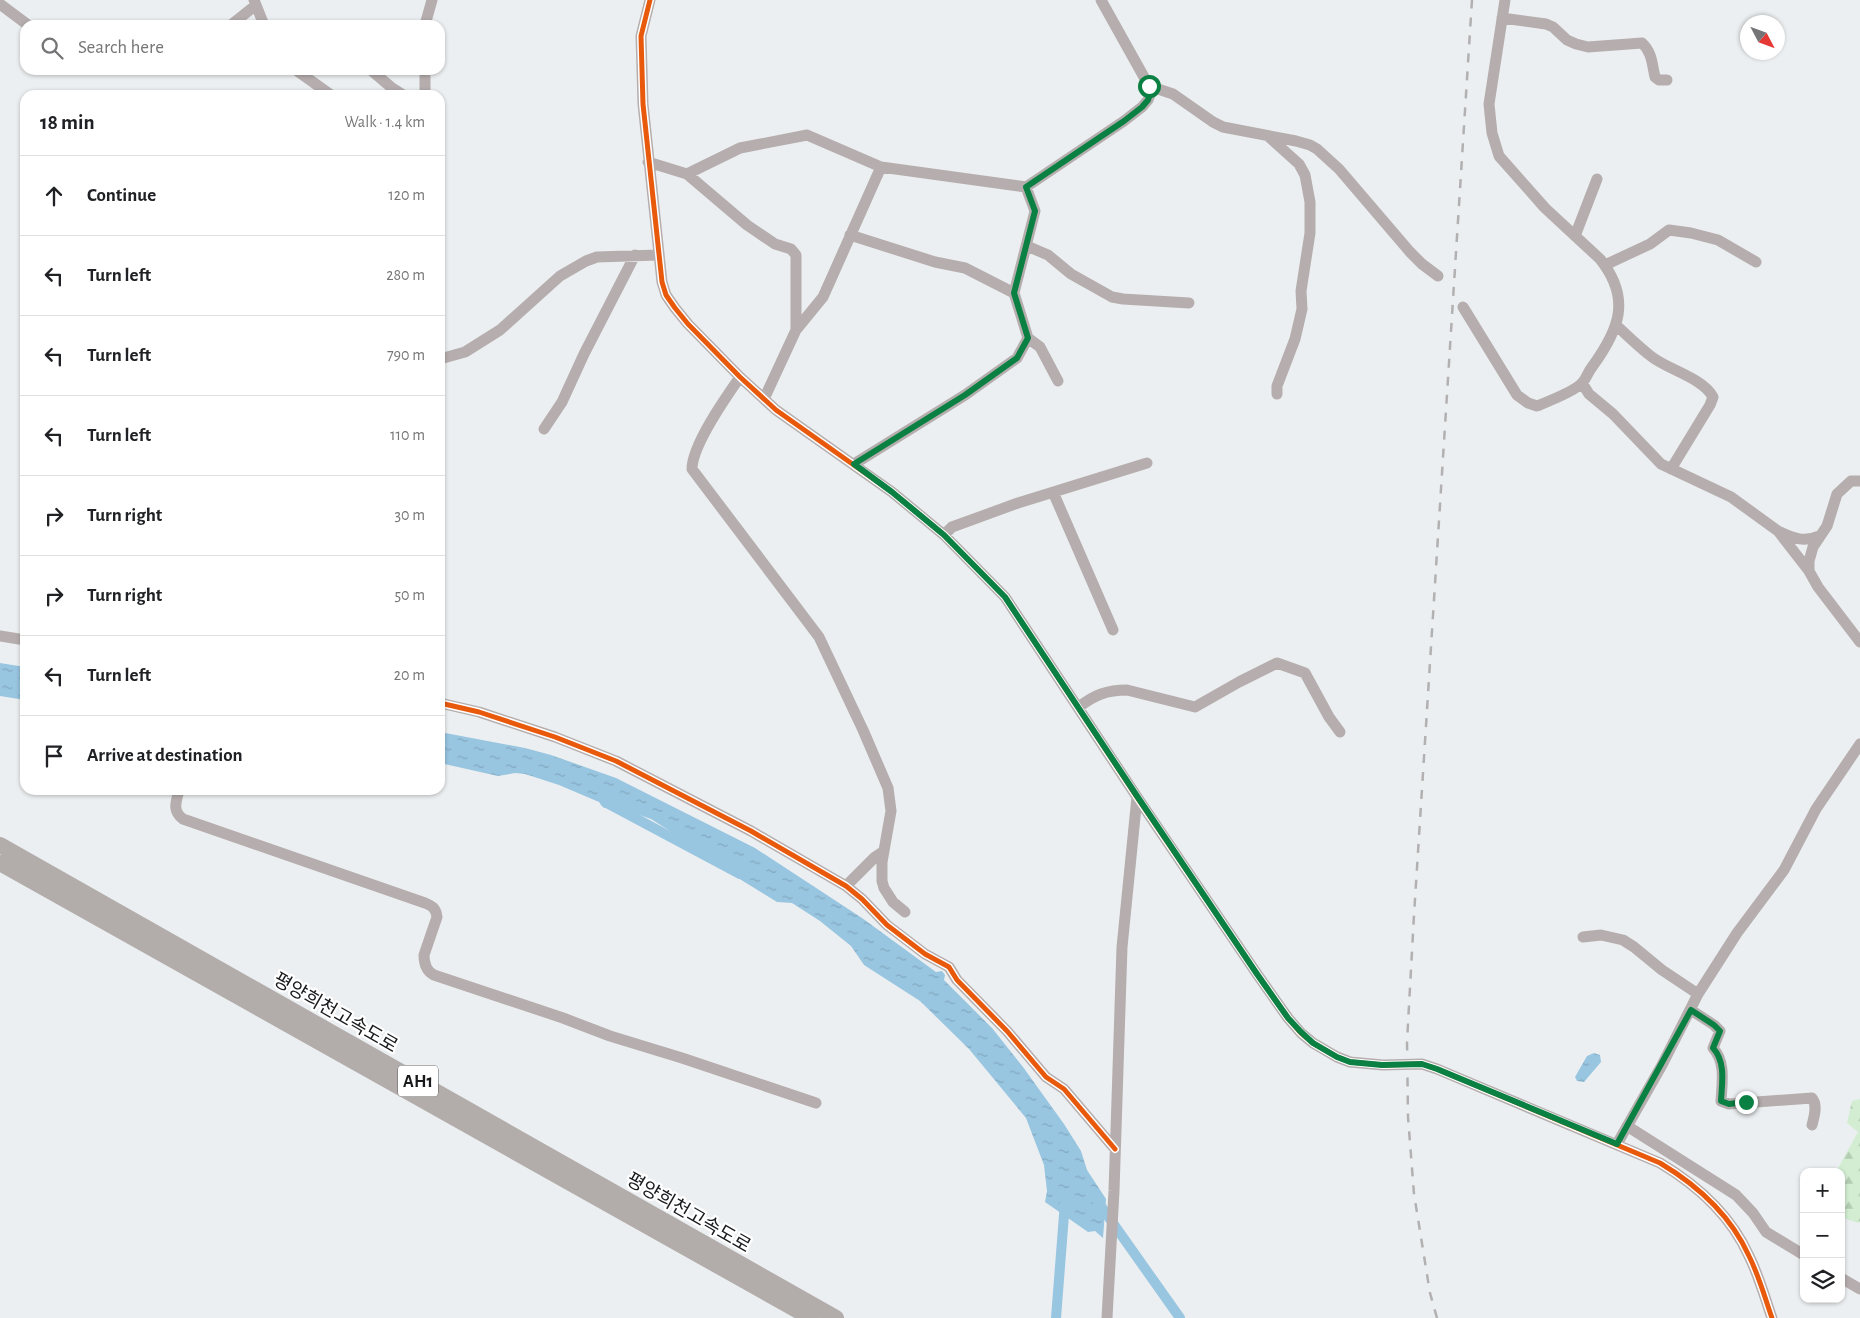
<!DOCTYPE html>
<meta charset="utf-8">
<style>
:root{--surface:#fff;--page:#f2f2f2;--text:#202124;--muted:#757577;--line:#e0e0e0}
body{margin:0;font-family:"Alegreya Sans","Noto Sans KR",sans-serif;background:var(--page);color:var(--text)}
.controls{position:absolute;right:15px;bottom:15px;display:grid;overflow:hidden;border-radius:10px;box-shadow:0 1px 4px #0004}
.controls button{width:45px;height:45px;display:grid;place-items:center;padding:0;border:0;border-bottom:1px solid var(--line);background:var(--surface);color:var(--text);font:25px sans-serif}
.compass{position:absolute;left:1740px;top:15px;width:45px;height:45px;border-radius:50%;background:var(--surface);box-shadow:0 1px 4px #0004;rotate:131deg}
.stop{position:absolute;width:15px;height:15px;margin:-11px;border:4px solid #0b8043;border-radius:50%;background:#fff}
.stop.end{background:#0b8043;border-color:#fff;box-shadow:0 1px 5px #0008}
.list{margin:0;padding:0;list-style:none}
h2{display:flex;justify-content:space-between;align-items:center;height:65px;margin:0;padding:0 20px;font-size:21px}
h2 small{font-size:16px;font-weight:400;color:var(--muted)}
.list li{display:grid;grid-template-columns:32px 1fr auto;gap:15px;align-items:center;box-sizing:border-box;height:80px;padding:0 20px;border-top:1px solid var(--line)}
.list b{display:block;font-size:19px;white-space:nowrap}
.list em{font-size:16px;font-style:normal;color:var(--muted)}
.icon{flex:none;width:28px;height:28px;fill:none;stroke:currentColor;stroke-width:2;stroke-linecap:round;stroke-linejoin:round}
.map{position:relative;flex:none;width:1860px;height:1318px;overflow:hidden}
.search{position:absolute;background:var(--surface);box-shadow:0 1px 4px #0004;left:20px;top:20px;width:425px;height:55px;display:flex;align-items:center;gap:12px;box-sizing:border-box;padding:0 18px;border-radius:15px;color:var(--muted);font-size:19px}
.panel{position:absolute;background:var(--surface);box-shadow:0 1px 4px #0004;left:20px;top:90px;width:425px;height:705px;border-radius:15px}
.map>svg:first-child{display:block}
.forest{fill:url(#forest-firs)}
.water{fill:url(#water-ripples)}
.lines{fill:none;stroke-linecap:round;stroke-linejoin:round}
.canal{stroke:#98c5e0;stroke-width:10}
.minor{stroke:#b6aeae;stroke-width:11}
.highway{stroke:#b2acab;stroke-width:16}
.rail{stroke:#b2b0b0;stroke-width:2.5;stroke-dasharray:9 9;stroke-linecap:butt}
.cycleway-casing{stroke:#fff;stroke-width:8}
.cycleway{stroke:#e8590c;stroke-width:5}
.route{stroke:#0b8043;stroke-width:6}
.labels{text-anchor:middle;stroke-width:4.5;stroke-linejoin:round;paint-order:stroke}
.shield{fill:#fff;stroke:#5e5f60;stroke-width:1}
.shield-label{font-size:18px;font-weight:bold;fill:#191a1c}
.street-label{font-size:19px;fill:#191a1c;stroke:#fff}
</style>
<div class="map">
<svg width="1860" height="1318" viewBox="0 0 1860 1318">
<defs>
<pattern id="forest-firs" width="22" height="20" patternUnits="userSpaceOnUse" patternTransform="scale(1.25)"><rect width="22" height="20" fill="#d2edd2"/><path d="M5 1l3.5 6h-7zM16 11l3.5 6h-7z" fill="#b4cbb4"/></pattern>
<pattern id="water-ripples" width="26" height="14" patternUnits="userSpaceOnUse" patternTransform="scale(1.25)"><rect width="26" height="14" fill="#98c5e0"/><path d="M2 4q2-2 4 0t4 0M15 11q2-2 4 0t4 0" fill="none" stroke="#82a9c0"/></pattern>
</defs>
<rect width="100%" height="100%" fill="#eceff1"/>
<path class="forest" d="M1860,1099V1222L1858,1223L1841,1217V1172H1826L1837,1170L1858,1132L1847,1123L1852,1101Z"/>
<path class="water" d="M0,663L25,667V700L0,696Z
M440,732L525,748L551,755L616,778L755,848L862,918L936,972L942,971L945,975L944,980L992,1028L1023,1067L1064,1124L1081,1151L1087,1170L1106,1199L1103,1238L1095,1231L1088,1232L1045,1202L1047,1191L1044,1165L1026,1118L969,1049L920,1001L864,965L851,946L820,921L792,903L777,902L738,878L725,864L713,856L692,845L651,819L617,807L604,808L599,802L559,785L525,774L515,773L498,776L440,763Z
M1594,1053L1600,1055L1601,1062L1584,1082L1577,1081L1575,1077L1587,1056Z"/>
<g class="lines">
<path class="canal" d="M605,802L740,874
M1098,1202L1180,1318
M1056,1318L1065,1202"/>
<path class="minor" d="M254,0L264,25
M650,0L641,36L643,104L662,282L666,295L675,308L688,324L740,377L776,410L892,492L944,535L1005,597L1137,797L1257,974L1288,1018L1301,1033L1313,1043L1337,1057L1350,1062L1383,1065L1422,1064L1437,1069L1660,1163C1697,1185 1731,1216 1749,1256C1759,1276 1765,1298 1772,1318
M0,4L28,25
M1502,18L1546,24L1553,27L1567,40L1576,44L1588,47L1642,43C1652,52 1652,64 1655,77L1659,80H1667
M231,25L256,5
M425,25L432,0
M296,70L331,95
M371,70L392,88L403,95
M425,70V95
M1149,86L1173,94L1213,122L1223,127L1296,141L1310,145L1317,149L1339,169L1410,252L1422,264L1438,276
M1269,137L1299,164L1305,175L1310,202V233L1301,291L1302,309L1295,339L1277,386V394
M648,162L687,174L740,148L807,135L881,167L1026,187L1124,121L1142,107L1148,100L1150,95L1149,86L1101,0
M687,174L747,225L775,244L791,249L796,255V330
M1026,187L1035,211L1014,293L1028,338L1040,347L1058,381
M850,235L935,262L965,268L1014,293
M1575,236L1597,179
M1027,246L1048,255L1071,274L1112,297L1123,299L1189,303
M1605,265L1650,244L1669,230L1691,233L1718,240L1756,262
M1463,307L1517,395L1528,403L1537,406C1547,402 1575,391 1582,383C1586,379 1588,372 1592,367C1619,330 1632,299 1600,259L1545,208L1499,156L1492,133L1489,104L1505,0
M1617,326C1628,336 1639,347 1652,357C1669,370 1703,378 1713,397L1710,405L1671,469
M440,359L465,352L500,330L560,276L586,261L597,257L658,255
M740,377C726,397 692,445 692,469L819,637L863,730L888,788L891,811L882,862V881L884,888L893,902L905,912
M1582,383L1589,394L1613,414L1661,464L1731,497L1778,531L1809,571
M764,399L796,330L823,297L881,167
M544,429L562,402L584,354L635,255
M854,464L965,395L1017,358L1028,338
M1860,481H1851L1837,494L1827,526L1813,547L1809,561V571L1818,587L1860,642
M1053,492L1113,630
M1780,532C1794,539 1805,542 1819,536
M944,535L952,527L1018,503L1147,463
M0,636L25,640
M440,703L479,712L555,737L616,761L751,831L846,886L862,899L887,925L925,954L949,967L957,980L1007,1031L1046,1077L1064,1089L1115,1149
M1079,707C1094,695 1107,690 1127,690L1195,707L1239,682L1277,663L1305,673L1329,717L1340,732
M179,790C176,802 172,811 183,819L425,903C432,906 436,908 437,917L424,955C424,964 426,971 434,975L563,1018L610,1036L682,1058L816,1103
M846,886L875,857L884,851
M1583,937L1601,935L1623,940L1634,947L1662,970L1698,994
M1691,1010L1714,1025L1720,1031L1713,1048C1726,1062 1722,1083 1721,1101L1729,1104L1812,1098C1818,1105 1814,1117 1812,1125
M1627,1126L1736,1195L1753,1213L1766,1232L1804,1255
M1617,1144L1662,1065L1698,994L1737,933L1784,870L1816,809L1860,744
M1841,1278L1860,1289
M1107,1318L1114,1191L1122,947L1137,797"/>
<path class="highway" d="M0,845L836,1318
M0,863L811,1318"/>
<path class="rail" d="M1437,1318L1430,1293L1414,1194L1408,1117L1407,1042L1414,915L1472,0"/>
<defs>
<path id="cycleway" d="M650,0L641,36L643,104L662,282L666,295L675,308L688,324L740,377L776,410L892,492L944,535L1005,597L1137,797L1257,974L1288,1018L1301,1033L1313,1043L1337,1057L1350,1062L1383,1065L1422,1064L1437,1069L1660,1163C1697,1185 1731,1216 1749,1256C1759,1276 1765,1298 1772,1318
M440,703L479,712L555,737L616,761L751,831L846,886L862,899L887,925L925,954L949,967L957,980L1007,1031L1046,1077L1064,1089L1115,1149"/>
</defs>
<use href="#cycleway" class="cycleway-casing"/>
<use href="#cycleway" class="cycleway"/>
</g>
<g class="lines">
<path class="route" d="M1149,86L1150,94L1148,100L1142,107L1124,121L1026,187L1035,211L1014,293L1028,338L1017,358L965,395L854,464L892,492L944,535L1005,597L1137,796L1257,974L1288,1018L1301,1032L1313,1043L1337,1057L1350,1062L1382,1065L1422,1064L1437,1069L1617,1144L1691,1010L1714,1025L1720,1031L1713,1048C1726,1062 1722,1083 1721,1101L1729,1104L1746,1102"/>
</g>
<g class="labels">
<rect class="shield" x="398" y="1065.5" width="40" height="31" rx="4"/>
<g class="shield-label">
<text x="418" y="1087">AH1</text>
</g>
<g class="street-label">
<text transform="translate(336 1012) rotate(30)" y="7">평양희천고속도로</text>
<text transform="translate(689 1212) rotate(30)" y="7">평양희천고속도로</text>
</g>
</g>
</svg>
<div class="controls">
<button>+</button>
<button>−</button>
<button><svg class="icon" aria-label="layers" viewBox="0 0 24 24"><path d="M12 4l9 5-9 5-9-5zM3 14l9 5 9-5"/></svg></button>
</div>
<svg class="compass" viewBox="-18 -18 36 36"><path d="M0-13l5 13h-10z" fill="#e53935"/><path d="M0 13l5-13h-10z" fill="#757577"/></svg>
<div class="stop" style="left:1149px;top:86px"></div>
<div class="stop end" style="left:1746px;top:1102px"></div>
<div class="search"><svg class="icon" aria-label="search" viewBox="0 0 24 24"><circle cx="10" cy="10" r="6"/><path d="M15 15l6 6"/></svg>Search here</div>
<section class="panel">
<h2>18 min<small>Walk · 1.4 km</small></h2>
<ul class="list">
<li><svg class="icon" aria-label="ahead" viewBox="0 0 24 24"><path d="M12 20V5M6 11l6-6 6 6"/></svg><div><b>Continue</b></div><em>120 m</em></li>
<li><svg class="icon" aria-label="left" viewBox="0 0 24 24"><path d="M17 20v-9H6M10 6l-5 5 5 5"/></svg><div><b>Turn left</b></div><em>280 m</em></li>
<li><svg class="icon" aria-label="left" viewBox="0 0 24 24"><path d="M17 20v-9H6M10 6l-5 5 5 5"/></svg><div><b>Turn left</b></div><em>790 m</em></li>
<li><svg class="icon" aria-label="left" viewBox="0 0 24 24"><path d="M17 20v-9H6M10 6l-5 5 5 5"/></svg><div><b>Turn left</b></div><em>110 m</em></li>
<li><svg class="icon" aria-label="right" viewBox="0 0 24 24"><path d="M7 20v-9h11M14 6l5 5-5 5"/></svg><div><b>Turn right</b></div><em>30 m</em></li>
<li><svg class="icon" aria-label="right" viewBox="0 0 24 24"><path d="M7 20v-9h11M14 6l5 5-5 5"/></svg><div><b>Turn right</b></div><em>50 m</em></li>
<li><svg class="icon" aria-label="left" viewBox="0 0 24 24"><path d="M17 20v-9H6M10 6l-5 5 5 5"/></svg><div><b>Turn left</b></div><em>20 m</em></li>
<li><svg class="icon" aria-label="arrive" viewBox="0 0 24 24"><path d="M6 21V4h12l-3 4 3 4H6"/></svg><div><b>Arrive at destination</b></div></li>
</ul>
</section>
</div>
